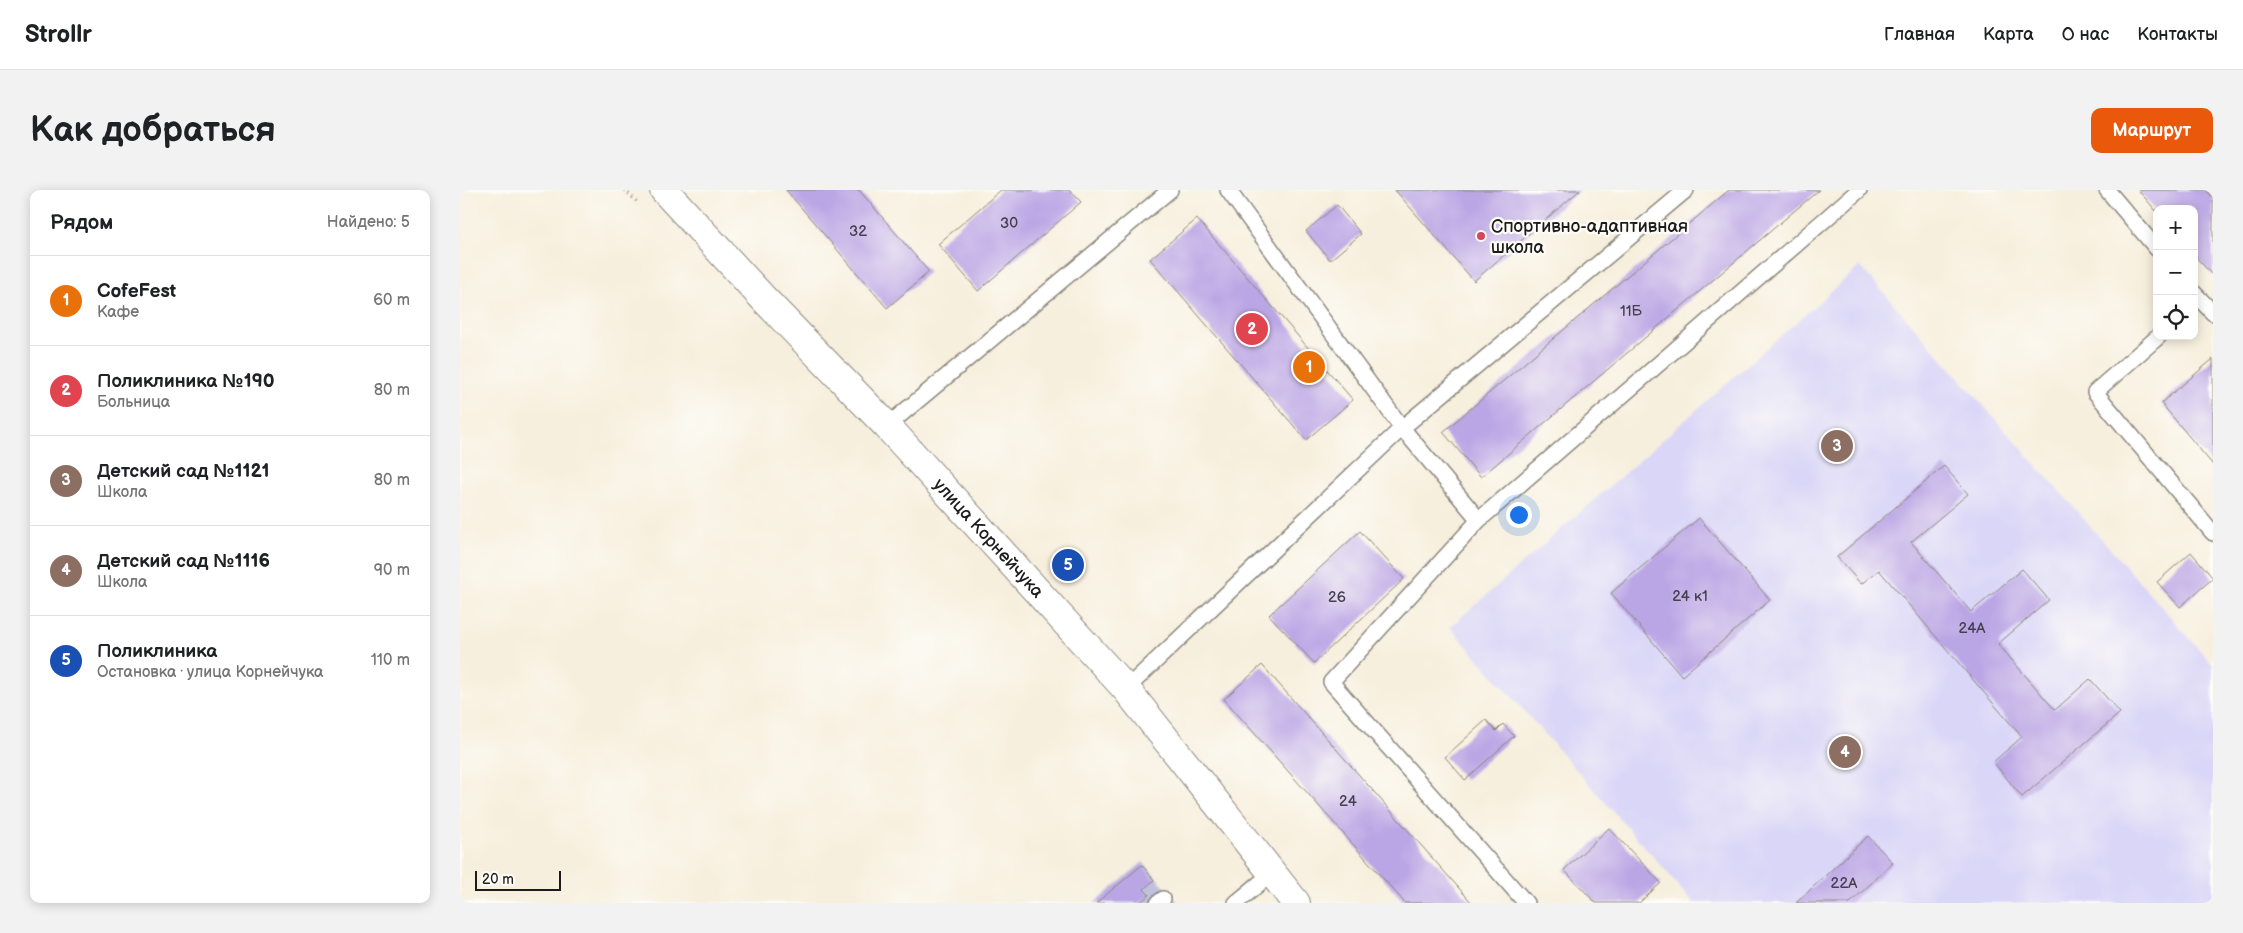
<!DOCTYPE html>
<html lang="ru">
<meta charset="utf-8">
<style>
:root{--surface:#fff;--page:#f2f2f2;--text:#202124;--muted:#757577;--line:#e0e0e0;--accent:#ea580c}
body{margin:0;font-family:"Balsamiq Sans",sans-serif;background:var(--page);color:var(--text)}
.controls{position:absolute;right:15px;top:15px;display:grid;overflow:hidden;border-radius:10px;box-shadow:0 2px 12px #0003}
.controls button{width:45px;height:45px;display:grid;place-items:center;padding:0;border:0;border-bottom:1px solid var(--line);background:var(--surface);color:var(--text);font:25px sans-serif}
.scale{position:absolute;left:15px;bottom:12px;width:86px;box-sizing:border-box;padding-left:5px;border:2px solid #1c1c1c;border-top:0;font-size:14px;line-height:18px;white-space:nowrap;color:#1c1c1c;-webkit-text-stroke:4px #fdfcf7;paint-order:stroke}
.you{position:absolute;left:1058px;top:324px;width:18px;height:18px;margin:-12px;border:4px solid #fff;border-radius:50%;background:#1a73e8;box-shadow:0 0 0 8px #1a73e833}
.badge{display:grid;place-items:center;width:32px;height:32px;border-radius:50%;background:var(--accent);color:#fff;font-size:16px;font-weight:700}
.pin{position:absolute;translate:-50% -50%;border:2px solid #fff;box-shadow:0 1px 5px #0006}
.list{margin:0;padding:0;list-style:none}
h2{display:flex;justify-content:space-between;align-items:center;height:65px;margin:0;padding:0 20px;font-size:21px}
h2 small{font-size:16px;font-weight:400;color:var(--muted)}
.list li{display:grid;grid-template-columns:32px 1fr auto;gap:15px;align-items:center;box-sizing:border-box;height:90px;padding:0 20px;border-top:1px solid var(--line)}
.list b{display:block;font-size:19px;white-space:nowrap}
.list p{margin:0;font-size:16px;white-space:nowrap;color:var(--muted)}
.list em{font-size:16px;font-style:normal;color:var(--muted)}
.icon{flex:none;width:28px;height:28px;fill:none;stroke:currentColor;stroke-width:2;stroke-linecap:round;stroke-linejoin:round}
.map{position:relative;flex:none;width:1753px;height:713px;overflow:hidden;border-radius:10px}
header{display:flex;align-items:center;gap:30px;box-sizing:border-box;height:70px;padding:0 25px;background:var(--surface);border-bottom:1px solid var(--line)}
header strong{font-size:24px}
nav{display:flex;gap:28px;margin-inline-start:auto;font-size:18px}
.intro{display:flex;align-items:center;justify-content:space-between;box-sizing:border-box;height:120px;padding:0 30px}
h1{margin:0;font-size:35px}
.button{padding:12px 22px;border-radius:10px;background:var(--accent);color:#fff;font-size:18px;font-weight:700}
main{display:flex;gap:30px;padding:0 30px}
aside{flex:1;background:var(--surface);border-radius:10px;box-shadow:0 2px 12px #0003}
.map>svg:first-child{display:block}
.built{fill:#dad6f7}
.industrial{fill:#c0c2dd}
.building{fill:#bba6e5}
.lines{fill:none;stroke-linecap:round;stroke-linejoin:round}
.service-casing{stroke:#8a867c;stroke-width:18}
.tertiary-casing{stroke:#8a867c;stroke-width:30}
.path{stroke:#8a867c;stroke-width:3;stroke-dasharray:1 4;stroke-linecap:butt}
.service{stroke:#fff;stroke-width:15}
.tertiary{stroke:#fff;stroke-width:28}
.poi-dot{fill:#d1495b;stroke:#fdfcf7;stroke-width:2}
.labels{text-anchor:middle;stroke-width:4.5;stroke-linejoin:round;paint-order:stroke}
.number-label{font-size:15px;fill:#443e4e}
.poi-label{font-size:18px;fill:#1c1c1c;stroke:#fdfcf7;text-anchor:start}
.street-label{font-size:18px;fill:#1c1c1c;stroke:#fdfcf7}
</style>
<header>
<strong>Strollr</strong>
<nav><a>Главная</a><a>Карта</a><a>О нас</a><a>Контакты</a></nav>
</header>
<div class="intro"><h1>Как добраться</h1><a class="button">Маршрут</a></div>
<main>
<aside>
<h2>Рядом<small>Найдено: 5</small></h2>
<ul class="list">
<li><span class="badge" style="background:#e8710a">1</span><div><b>CofeFest</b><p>Кафе</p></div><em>60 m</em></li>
<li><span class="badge" style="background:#e0444e">2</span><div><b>Поликлиника №190</b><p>Больница</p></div><em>80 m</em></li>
<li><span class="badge" style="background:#8d6e63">3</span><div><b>Детский сад №1121</b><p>Школа</p></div><em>80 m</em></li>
<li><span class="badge" style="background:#8d6e63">4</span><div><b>Детский сад №1116</b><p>Школа</p></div><em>90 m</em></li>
<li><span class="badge" style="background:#1a4fb4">5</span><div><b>Поликлиника</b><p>Остановка · улица Корнейчука</p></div><em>110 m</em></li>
</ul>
</aside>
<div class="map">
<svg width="1753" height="713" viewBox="0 0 1753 713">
<rect width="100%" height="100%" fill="#fdfcf7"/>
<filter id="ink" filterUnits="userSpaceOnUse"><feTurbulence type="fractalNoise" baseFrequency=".02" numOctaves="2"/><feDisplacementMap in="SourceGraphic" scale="10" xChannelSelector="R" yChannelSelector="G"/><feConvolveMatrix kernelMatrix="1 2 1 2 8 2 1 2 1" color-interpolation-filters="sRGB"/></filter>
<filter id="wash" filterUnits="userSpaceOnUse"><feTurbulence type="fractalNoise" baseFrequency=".0096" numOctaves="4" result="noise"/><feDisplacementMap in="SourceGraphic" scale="20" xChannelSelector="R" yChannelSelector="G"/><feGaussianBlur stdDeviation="1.12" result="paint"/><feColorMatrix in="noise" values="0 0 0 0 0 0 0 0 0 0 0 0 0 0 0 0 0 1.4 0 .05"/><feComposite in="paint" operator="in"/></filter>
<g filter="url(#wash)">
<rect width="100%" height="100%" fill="#f7efdd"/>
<path class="built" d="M1400,76L1753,475V713H1234L990,437Z"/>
<path class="industrial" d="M683,672L719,713H634Z"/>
<g id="blocks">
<path class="building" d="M326,0H399L469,82L427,118Z
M541,0H610L621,12L518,101L478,54Z
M935,0H1120L1014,91Z
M1269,0H1359L1021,287L983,242Z
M1678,0H1746L1753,8V86L1734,65V19H1697V22Z
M877,15L901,44L870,70L846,41Z
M737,29L893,210L846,250L690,69Z
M1753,169V275L1701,213Z
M1484,276L1508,304L1451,352L1511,422L1562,379L1589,410L1538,454L1595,520L1630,489L1660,523L1562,607L1533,572L1562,547L1419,380L1401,394L1377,367Z
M1239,328L1310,410L1222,486L1151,403Z
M900,341L944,389L854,473L809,425Z
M1731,362L1753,388L1720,417L1697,392Z
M802,475L1012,713H945L764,509Z
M1026,530L1036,541L1043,534L1054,546L1005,590L985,567Z
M1149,638L1201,693L1179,713H1136L1104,680Z
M1408,646L1433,673L1390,713H1336Z
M682,675L694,690L684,699L689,705L679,713H636Z"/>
</g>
</g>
<g filter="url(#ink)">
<use href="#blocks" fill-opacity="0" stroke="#8a867c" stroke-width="1"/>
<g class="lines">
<defs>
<path id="service" d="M1647,0L1697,59
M1734,103L1753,123
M1699,146L1635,202L1753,343
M427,236L710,0
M1019,330L942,238L1226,0
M666,499L942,238L768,0
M698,713L703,709
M776,713L812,683
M1066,713L871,492L1019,330L1399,0"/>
<g id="tertiary">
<path id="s1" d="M204,0L303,108L427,236L666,499L836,713"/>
</g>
</defs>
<use href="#service" class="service-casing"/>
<use href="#tertiary" class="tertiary-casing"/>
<path class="path" d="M165,0L177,12"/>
<use href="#service" class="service"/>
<use href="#tertiary" class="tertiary"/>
</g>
</g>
<circle class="poi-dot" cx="1021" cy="46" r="5"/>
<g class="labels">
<g class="number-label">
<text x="549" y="38">30</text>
<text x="398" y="46">32</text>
<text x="1171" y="126">11Б</text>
<text x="1230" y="411">24 к1</text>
<text x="877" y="412">26</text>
<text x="1512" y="443">24А</text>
<text x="888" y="616">24</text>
<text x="1384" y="698">22А</text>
</g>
<g class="poi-label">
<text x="1031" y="42">Спортивно-адаптивная<tspan x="1031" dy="21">школа</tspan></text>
</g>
<g class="street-label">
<text dy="6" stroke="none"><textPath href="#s1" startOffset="476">улица Корнейчука</textPath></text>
</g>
</g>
</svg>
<div class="controls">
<button>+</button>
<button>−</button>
<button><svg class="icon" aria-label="locate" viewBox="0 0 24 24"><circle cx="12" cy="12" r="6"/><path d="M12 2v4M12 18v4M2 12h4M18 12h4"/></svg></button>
</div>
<div class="scale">20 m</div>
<div class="you"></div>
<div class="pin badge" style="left:849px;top:177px;background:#e8710a">1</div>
<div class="pin badge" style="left:792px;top:139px;background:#e0444e">2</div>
<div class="pin badge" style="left:1377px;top:256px;background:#8d6e63">3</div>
<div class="pin badge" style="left:1385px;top:562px;background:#8d6e63">4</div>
<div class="pin badge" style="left:608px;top:375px;background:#1a4fb4">5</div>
</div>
</main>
